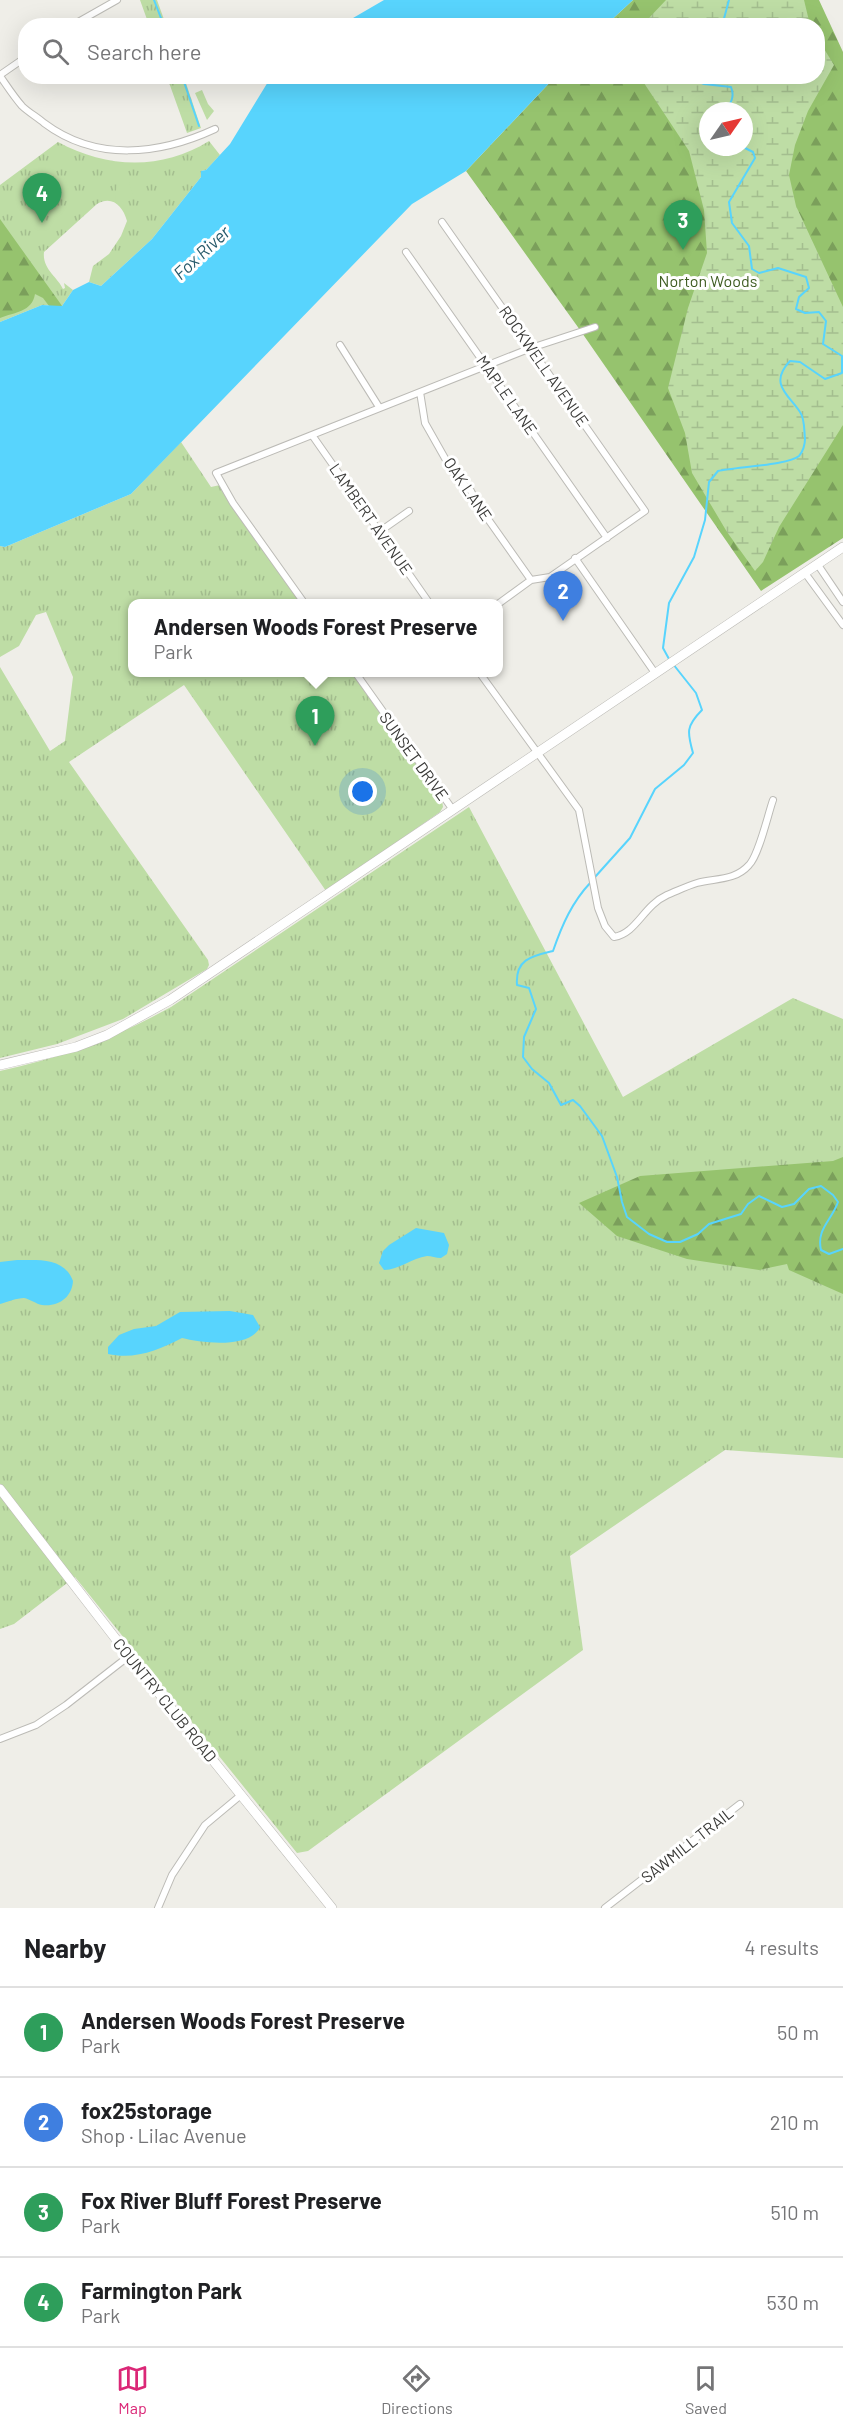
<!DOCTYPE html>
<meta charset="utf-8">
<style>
:root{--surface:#fff;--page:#f2f2f2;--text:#202124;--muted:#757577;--line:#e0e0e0;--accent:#db2777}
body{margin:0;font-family:Barlow,sans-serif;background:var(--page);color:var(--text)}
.compass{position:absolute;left:699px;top:102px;width:54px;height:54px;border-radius:50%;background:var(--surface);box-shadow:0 6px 24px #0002;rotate:56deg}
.you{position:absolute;left:363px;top:792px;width:21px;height:21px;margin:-15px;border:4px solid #fff;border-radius:50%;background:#1a73e8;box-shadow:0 0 0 9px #1a73e833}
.badge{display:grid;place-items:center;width:39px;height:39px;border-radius:50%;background:var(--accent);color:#fff;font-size:20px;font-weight:700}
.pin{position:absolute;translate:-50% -50px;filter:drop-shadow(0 2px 3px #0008)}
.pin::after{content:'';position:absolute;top:32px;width:21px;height:18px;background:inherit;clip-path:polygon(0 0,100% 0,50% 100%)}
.popup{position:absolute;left:128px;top:599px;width:375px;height:78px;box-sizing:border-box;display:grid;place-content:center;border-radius:12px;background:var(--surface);filter:drop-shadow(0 2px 4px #0005);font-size:20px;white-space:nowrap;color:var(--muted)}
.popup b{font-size:22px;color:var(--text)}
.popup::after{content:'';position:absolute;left:50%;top:100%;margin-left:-12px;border:12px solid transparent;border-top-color:var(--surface)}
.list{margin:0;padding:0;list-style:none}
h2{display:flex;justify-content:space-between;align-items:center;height:78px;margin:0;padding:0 24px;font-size:26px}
h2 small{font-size:20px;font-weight:400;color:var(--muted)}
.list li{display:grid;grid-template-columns:39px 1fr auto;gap:18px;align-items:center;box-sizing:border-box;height:90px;padding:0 24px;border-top:2px solid var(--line)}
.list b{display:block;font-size:22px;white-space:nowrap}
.list p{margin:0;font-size:20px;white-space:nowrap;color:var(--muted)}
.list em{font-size:20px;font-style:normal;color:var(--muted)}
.icon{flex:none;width:33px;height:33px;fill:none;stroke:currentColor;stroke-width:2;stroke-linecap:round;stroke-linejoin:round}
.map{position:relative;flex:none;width:843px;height:1908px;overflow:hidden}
.search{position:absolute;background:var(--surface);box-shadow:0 6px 24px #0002;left:18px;right:18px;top:18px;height:66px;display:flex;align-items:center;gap:15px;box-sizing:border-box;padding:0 21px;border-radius:24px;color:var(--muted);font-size:22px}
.sheet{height:438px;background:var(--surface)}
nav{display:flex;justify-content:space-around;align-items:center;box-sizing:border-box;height:84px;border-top:2px solid var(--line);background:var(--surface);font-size:16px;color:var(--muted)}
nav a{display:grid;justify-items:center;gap:3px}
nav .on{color:var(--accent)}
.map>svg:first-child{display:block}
.grass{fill:url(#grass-tufts)}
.forest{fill:url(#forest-firs);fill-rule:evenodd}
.wetland{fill:url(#wetland-marsh);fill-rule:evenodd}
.garden{fill:#bedda5}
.water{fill:#58d4fd}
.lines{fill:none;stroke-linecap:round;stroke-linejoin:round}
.stream{stroke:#58d4fd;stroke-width:2}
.street-casing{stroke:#bcbbb6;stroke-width:8}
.secondary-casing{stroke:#bcbbb6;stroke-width:10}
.street{stroke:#fff;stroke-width:6}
.secondary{stroke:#fff;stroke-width:9}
.labels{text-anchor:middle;stroke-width:6;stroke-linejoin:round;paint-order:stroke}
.park-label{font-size:16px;fill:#3e5c21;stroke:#fff}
.street-label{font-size:16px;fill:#3a3a38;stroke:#fff}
.water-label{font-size:18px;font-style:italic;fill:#275a6b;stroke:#fff}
</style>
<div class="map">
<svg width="843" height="1908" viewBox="0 0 843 1908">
<defs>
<pattern id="grass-tufts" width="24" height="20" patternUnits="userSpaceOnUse" patternTransform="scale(1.5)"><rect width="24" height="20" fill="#bedda5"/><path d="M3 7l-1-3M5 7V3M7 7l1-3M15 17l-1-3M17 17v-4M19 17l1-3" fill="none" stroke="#a4be8f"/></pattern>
<pattern id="forest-firs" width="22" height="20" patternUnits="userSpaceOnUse" patternTransform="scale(1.5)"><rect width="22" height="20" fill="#96c36e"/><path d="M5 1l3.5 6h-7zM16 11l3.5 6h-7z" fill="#7b9f5b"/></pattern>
<pattern id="wetland-marsh" width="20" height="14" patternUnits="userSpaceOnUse" patternTransform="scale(1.5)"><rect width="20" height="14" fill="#bedda5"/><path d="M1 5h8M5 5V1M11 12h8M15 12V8" fill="none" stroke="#a4be8f"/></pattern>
</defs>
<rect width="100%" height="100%" fill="#efeee8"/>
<path class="grass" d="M140,0H157L166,25H149Z
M167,77H184L201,128L187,133Z
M209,141L220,155L206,170L201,171V177L152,239L101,286L89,282L93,266L109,254L121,236L127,221C123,206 112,195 97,204L44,252C42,269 58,277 63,289L65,288L64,283L73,290L62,306L42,305L0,322V185L58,142C106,168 161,171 209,141Z
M181,442L211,487L220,485L303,603L132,604V672L352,673L442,800L443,807L440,812L326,891L184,685L69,762L208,960L209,965L207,969L123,1019L57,1044L0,1058V667L50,751L65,741L73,677L46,612L36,615L19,646L0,657V546L5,547L131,494Z
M469,807L623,1097L793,998L843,1019V1458L725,1450L570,1556L583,1650L308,1851L297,1853L75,1577L14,1624L0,1629V1071C61,1058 117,1037 171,1007Z"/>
<path class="forest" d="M633,0H819L843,52V538L761,591L580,330L466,171L555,77L818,76V26L606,25ZM708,111H744V147H708Z
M0,219L60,303L62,306H49L43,298L35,294C32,312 15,312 0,318Z
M843,1157V1294L789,1270L787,1264L759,1270L687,1259L617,1236L579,1203L640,1176L833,1161Z"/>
<path class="wetland" d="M666,0H804L810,25H646L649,18Z
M818,39L834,65L808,111L795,145L789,175L796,206L843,307V425L779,527L763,562L755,571L727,532L692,473L685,433L668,388L688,308L707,253L704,210L689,151L640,77L818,76ZM708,111H744V147H708Z"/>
<path class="garden" d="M202,90L208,104L214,111L207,120L195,93Z
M117,182H129L133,194L119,205L115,202Z"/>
<path class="water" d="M384,0H633L606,25H341Z
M271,77H555L466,171L412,204L131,494L5,547L0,546V322L42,305L62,306L73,290L89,282L101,286L152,239L201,177V171L206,170L230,144Z
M416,1228L444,1233L449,1245L447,1254L441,1258C436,1258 431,1256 427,1256C412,1258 399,1270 384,1270L379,1263L383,1251L389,1245Z
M17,1260C39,1260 64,1257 73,1281C72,1297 59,1307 42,1305C36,1304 30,1299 24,1298C17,1298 7,1302 0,1304V1262Z
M230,1311L253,1315L260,1327C250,1349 202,1343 182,1338C159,1350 135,1360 108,1354V1347L119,1335L134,1329L156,1326L180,1312Z"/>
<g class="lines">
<path class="stream" d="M154,0L164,26
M722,26L729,0
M182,76L199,126
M686,76L704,84L731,87C735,97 731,103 725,111
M669,659L663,648L669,603L694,557L705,520L709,482L718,471C735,467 789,465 799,456C803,452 805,444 805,439C804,430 805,419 800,412C789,395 768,384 790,361L800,362L825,379L842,373V356L823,344L826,321L819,312L805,313L796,309L799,297L809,288L806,277L778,268L759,273L752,269L749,246L732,223L729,202L755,158L753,152L743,147
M595,877L630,838L655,789L684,765L693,753C687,732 686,726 702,710L696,693L673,664
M591,882C572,902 562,925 553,951C532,956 515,959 517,985L529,988L536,1009L524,1037L523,1057L532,1069L549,1083L561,1105L573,1100L580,1106L602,1136L617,1177L622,1202L627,1217L649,1234L667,1242H680L698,1234L709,1224L741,1214L748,1204L759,1196L782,1207L794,1204L809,1189L821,1186L833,1195L838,1202C832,1220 816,1229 821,1250L829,1254L843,1249"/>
<defs>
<path id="street" d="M71,26L117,0
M0,75L26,57
M0,76C7,86 14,97 22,106C28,112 37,117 44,123C96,162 159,155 215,129
M442,222L645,511L550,577L531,580L498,604
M406,252L607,538
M340,345L379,407
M420,392L425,423L455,476L471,491L478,505L531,580
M312,435L430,604
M379,532L409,511
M575,558L655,673
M818,565L843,602
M805,573L843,625
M305,604L233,503L216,473L531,348L595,327
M355,672L453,810
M479,672L579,810L598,908L605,926L614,937C637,933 643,906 667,895C677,891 687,886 697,883C715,878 735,881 749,865C759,855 768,814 773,800
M0,1739L36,1725L66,1705L129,1656
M158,1908L172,1875L205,1825L241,1795
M605,1908L740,1804"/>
<path id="secondary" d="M0,1065L76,1047L107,1035L170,1000L843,547
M0,1489L129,1656L332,1908"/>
</defs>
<use href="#street" class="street-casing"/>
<use href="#secondary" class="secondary-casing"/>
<use href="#street" class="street"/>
<use href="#secondary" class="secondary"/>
</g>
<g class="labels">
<g class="park-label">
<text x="708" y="287">Norton Woods</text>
</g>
<g class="street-label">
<text transform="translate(544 366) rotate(55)" y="6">ROCKWELL AVENUE</text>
<text transform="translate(507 395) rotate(55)" y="6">MAPLE LANE</text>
<text transform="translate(468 489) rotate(56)" y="6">OAK LANE</text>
<text transform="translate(371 519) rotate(55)" y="6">LAMBERT AVENUE</text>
<text transform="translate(414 756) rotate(54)" y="6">SUNSET DRIVE</text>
<text transform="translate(165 1700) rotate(51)" y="6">COUNTRY CLUB ROAD</text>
<text transform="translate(687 1845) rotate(-38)" y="6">SAWMILL TRAIL</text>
</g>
<g class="water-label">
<text transform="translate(202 253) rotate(-43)" y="6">Fox River</text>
</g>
</g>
</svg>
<svg class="compass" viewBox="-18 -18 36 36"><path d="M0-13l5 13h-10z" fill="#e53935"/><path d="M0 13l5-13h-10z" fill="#757577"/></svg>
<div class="you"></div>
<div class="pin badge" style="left:315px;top:746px;background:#2e9e5b">1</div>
<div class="popup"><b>Andersen Woods Forest Preserve</b>Park</div>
<div class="pin badge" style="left:563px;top:621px;background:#3f7fe0">2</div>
<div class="pin badge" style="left:683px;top:250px;background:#2e9e5b">3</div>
<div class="pin badge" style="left:42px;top:223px;background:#2e9e5b">4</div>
<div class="search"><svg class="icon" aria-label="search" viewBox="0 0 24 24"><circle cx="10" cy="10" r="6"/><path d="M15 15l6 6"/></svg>Search here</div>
</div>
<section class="sheet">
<h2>Nearby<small>4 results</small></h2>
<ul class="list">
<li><span class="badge" style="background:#2e9e5b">1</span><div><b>Andersen Woods Forest Preserve</b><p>Park</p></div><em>50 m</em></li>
<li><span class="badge" style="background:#3f7fe0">2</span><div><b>fox25storage</b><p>Shop · Lilac Avenue</p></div><em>210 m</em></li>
<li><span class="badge" style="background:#2e9e5b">3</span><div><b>Fox River Bluff Forest Preserve</b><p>Park</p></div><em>510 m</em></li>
<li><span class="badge" style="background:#2e9e5b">4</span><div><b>Farmington Park</b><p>Park</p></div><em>530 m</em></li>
</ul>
</section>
<nav>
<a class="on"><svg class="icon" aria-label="map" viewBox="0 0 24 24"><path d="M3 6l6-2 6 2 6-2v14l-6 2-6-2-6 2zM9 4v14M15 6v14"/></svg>Map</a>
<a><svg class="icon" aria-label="directions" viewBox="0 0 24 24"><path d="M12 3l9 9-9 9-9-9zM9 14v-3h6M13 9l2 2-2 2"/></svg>Directions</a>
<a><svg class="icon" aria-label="saved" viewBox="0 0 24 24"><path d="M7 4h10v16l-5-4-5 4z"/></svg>Saved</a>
</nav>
